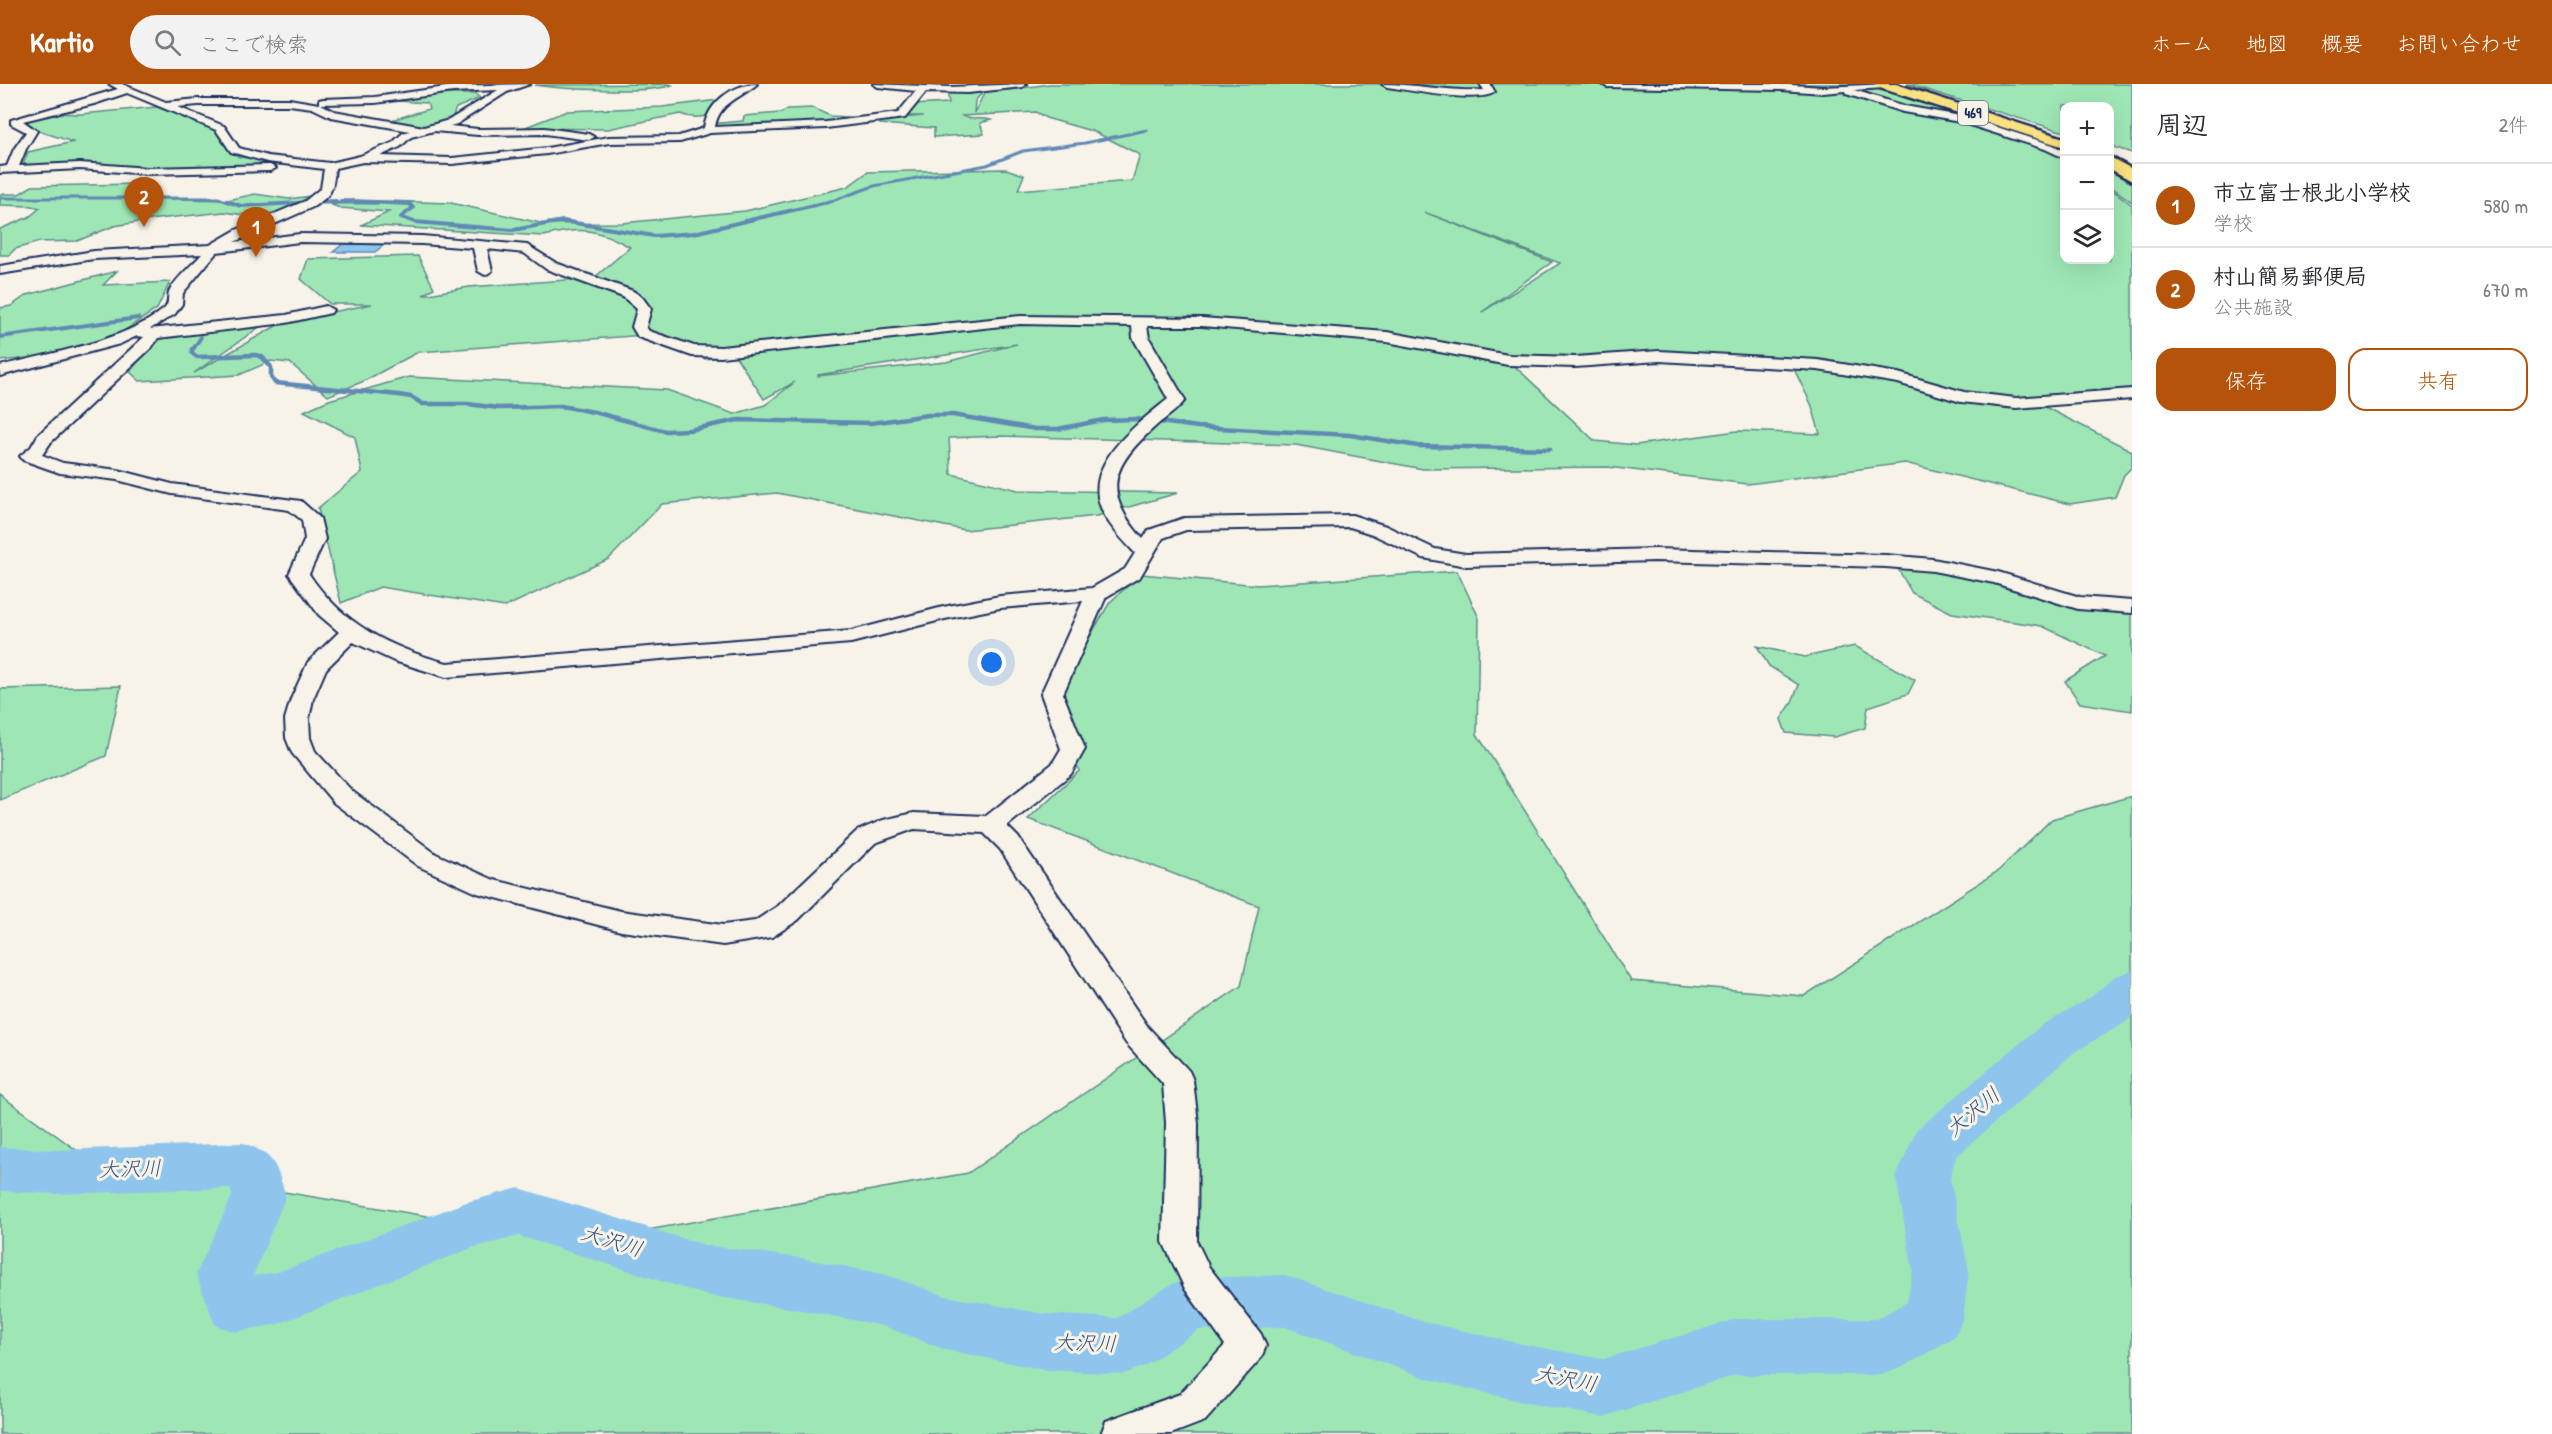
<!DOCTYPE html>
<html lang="ja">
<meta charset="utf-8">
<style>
:root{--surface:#fff;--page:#f2f2f3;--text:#2b2b33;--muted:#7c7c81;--line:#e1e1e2;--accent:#b45309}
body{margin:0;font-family:"Patrick Hand","Klee One",sans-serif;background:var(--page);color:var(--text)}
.controls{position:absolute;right:18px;top:18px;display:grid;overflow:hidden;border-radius:12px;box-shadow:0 6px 24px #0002}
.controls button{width:54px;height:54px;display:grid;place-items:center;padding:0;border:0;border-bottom:2px solid var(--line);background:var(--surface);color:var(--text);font:30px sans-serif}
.you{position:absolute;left:992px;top:579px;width:21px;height:21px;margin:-15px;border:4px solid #fff;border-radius:50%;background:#1a73e8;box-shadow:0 0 0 9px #1a73e833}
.badge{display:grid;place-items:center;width:39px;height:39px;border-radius:50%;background:var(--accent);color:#fff;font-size:20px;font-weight:700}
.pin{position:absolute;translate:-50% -50px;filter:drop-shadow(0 2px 3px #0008)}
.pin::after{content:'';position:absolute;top:32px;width:21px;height:18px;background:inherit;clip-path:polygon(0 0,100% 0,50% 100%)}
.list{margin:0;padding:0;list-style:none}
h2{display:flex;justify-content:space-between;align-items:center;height:78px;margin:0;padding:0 24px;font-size:26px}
h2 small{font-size:20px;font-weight:400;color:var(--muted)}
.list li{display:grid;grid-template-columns:39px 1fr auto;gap:18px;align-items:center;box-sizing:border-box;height:84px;padding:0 24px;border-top:2px solid var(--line)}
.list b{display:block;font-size:22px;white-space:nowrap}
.list p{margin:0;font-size:20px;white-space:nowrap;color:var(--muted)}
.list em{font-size:20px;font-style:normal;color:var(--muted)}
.actions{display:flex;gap:12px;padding:18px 24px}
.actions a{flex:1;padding:14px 0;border:2px solid var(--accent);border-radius:18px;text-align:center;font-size:21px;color:var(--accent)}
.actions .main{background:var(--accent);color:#fff}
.icon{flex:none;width:33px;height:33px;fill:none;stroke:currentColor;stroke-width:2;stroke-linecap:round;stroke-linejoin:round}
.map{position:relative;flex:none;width:2132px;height:1350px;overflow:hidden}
header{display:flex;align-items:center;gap:36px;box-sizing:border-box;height:84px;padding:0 30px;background:var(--accent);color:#fff}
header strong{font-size:28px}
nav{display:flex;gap:33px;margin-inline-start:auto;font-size:21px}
.search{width:420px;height:54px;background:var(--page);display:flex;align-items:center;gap:15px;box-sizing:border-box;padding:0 21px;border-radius:33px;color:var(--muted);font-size:22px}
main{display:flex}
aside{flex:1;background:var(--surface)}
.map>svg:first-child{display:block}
.green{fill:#9ee7b5;stroke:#5c8b8a;stroke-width:1.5;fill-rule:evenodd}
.water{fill:#8fc5ed;stroke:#6189b4;stroke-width:1.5}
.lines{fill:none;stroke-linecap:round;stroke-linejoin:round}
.stream-far2{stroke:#6189b4;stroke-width:3}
.stream-far1{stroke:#6189b4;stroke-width:4}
.stream{stroke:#6189b4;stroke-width:4.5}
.river{fill:#8fc5ed;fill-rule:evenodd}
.minor-casing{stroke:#1b2f5e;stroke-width:4}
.highway-casing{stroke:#1b2f5e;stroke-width:5}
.minor{fill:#f7f3e8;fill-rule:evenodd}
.highway{fill:#fae180;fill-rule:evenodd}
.labels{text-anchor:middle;stroke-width:6;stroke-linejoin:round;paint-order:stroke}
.shield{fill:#f7f3e8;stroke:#5d6a87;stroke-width:1.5}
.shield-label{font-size:15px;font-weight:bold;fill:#1b2f5e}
.near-water-label{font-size:21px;font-style:italic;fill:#385482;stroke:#f7f3e8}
</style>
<header>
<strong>Kartio</strong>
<div class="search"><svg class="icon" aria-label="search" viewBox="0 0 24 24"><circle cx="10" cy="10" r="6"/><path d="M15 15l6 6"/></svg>ここで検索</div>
<nav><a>ホーム</a><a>地図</a><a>概要</a><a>お問い合わせ</a></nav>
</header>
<main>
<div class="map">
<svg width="2132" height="1350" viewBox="0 0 2132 1350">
<rect width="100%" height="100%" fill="#f7f3e8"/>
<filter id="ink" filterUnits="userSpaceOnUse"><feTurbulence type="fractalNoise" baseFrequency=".0167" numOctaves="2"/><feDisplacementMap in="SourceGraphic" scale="12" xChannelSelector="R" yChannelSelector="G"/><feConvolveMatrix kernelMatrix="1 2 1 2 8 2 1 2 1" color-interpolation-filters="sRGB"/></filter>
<g filter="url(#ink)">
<path class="green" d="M669,0L672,1C650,10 561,5 535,1Z
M1050,0H1882L2062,58L2064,59V176H2110V104L2132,121V308L2037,319L2132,367V383L2124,391L2115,413L2070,420L1905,379L1748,400L1608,383L1423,385L1296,361L1001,352L949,354L951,390L1018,406L1178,409L1097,432L965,446L777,409L662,420L609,475L505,523L380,503L341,519L318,424L362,388L355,353L304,327L329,316L409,293L667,306L734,330L765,321L795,298L764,315L735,271L705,275L645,251L418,268L364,297L328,312L290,279L271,277L239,291L140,297L130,288L139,276L164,252L264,240L194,289L283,238L372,220H330L301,195L308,175L418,172L434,204L423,211L469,203L594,194L630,163C597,144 580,143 544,152L361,141L389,128L340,124L332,121L353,116L451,119L545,140L622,139L745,127L847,103L868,88L1006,85L1024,91L1018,106L1132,97L1140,71L1095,48L1046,34L1036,28L962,32C969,37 981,33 991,36L980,39L984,50L934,53V44L880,40V36L711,46L709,40L743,37L744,32L781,29L788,25L813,24L830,32L891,35L923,32H900L912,21L949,19L947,8H983L975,17L974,29L986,6H1008ZM1424,128L1560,179L1559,180L1482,228L1552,178ZM1017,260L946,278L818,292V291ZM1434,260L1512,270L1791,279L1812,322L1820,350L1737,347L1636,361L1595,357L1508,276Z
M1907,0H2132V69L2110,62V22H2064V48Z
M433,10H475L480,14L456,24L451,37L424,43L388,37L429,25L427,19L397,17Z
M719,16L714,31C701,33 692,35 680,30L608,45L523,44L567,27L662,23Z
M157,23L216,46L227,62L239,73L307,80L145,84L90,79L22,83L28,68L73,58L39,47L23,37L48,29L81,30Z
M2110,81L2132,93V118L2110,102Z
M138,100L124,114L228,116L255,110L289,115L311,112L284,129L244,131L224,128L157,135L114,142L77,157L39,158L15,165L9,171H0V145L29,133L40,124L31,122L0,121V110H19L32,102Z
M117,187L103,201L170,198L157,225L116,252L49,272L0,277V224L11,222L27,211Z
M1897,483L1970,492L2132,526V627L2080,619L2065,597L2105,572L2042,542L1952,529L1912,509Z
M1457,487L1479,534L1477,650L1631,897L1804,912L1998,787L2052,735L2132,712V1350H0V1011L89,1075L580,1158L968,1089L1241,902L1259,822L1028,735L1079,687L1054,614L1110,518L1141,490L1258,501Z
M1757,562L1805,573L1855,562L1915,596L1908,610L1868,623L1865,644L1834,653L1786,649L1781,635L1791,620L1799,601L1769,582Z
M121,602L106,672L0,716V605Z"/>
<path class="water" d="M343,160H385L375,168H333Z"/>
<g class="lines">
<path class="stream-far2" d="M0,114H218L231,119
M306,119H377
M826,119L874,102L987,81L1023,67L1085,59L1147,46"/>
<path class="stream-far1" d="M227,117L241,122L336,117
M341,117L410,120L413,124L401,133L414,138L513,146L563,137L654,152L694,149L832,117
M0,253L138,234
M192,267L201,253"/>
<path class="stream" d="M192,265V269L197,273L256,271L262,273L271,283V293L275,299L399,311L411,313L423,320H468L498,324L561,322L594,328L665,347L689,346L738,336L871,339L928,331H953L1035,345H1058L1103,336L1136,335L1198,343L1350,351L1418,362L1550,365"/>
<path class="river" d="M2132,887V932L2125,939L2076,967L1956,1073L1950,1094L1969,1187L1963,1234L1955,1253L1903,1283L1882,1291H1736L1603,1333L1522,1318L1425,1294L1285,1243L1199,1246L1145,1282L1124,1290L1045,1286L946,1266L883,1242L801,1226L705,1211L519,1152L472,1164L278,1240L235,1248L215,1241L196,1190L232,1112L230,1104L57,1110L0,1107V1063L57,1066L243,1059C275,1070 276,1081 286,1112L253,1192L278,1188L467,1118L519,1104L705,1161L801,1174L884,1190L946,1212L1045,1230L1117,1234L1170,1201L1190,1194L1285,1191L1425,1238L1522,1260L1603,1275L1736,1235H1876L1907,1218L1913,1187L1896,1094L1916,1046L2042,941L2091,913L2115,892Z"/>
<defs>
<path id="minor" d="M109,0H122L166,18L198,15H289L319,20V16L323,15L375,13L453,2L530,0L507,8L457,40L450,42L478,45L545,44L589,50L594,53L589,56L545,50L478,51L434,47L411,53L400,63L380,72L452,74L547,64L609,53L679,52L704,44C708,19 732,0 757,0C741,14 719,18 715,43L826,38L898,29L916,7L878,3L873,0L950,3L1027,0L1022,3L968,9L926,8L905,34L826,44L710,49L680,58L609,59L547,70L452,80L363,78L335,84C333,106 332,111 313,123L234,158L300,150L422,152L527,161L556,179L633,207L642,213L651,225L646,243L649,247L694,262L721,263L1020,232L1202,234L1387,248L1508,271L1575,273L1659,267L1818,276L1898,289L1964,308L2016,314L2132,305V315L2016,324L1961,318L1898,299L1818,286L1659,277L1575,283L1508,281L1387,258L1202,242H1147L1149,254L1185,316C1178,326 1166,333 1157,341C1112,381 1100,407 1143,455L1149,446L1184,434L1352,431L1386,442L1435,465L1466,470L1655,465L1886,471L1933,475L1998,488L2080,513L2132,517V529L2078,525L1994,499L1933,487L1886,483L1655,477L1466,482L1423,474L1372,450L1350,443L1186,446L1163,454L1140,493L1106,513L1063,610L1085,665L1071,690L1007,742L1018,753L1148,943L1189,987L1193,996L1198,1039L1197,1158L1209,1183L1261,1250L1266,1262L1261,1274L1205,1337L1171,1350H1101L1106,1337L1180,1310L1225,1261L1185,1205L1163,1158L1166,1039L1163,1000L1126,959L1000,765L984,749L914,745L875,759L798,836L772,853L723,861L621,847L477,809L418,782L334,719L292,669L286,654L285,635L291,615L308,578L339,548L319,531L289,490L305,455L302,436L289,426L172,410L117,396L60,389L23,376L20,372L31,363L38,351L144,253L137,252L120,260L0,292V282C49,269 124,258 164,225C170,220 167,214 169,208C173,197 194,179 202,170L94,175L0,190V182L94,167L210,161L236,146L305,117L321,104L324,85L267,78L231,68L216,46L127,9L94,20L23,37L37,47L26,65L19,82L80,79L148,84L270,81L276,84L270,87L148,90L80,85L0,89V83L7,82L14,65L26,48L11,40V36L118,5ZM498,6L449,36L424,43L334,27L321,20L375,19L453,8ZM198,21H289L312,24L331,33L410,47L403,49L392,59L360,72L330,79L268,72L239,64L224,42L178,23ZM300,158L422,160L473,164L478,187L485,191L492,187L487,165L524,169L546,185L623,213L637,225L632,243L638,253L692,272L721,273L1020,240L1132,242L1133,254L1168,315C1139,339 1085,377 1100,421C1106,439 1122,455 1135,469L1125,485L1092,504L1000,512L943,523L851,547L447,579C390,564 342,540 309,490L325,455L320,434L301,417L172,400L118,386L63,379L42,371L51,358L152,263L158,254L286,239L331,229L333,226L326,222L286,231L150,245L175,230L182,220L183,209L217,168ZM1083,517L1041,610L1061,665L1052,680L986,732L914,729L883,736L857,747L778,822L755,837L723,841L621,827L494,796L436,770L352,707L315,667L310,654L309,635L313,615L326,585L353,558L394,577L446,593L851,559L945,535L1000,524Z
M1382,0C1416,0 1450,8 1484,6L1480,0H1490L1495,8C1479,20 1409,6 1387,3Z
M1602,0H1777L1823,3L1888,0L1884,4L1854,6L1905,22L1966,33L2053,61L2064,67V74L2045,65L1960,38L1903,28L1846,10L1845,7L1823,9L1781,6L1607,3Z"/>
<path id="highway" d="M1875,0H1896L2064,54V63L1877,3Z
M2110,73L2132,85V97L2110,85Z"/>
</defs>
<use href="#minor" class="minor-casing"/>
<use href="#highway" class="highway-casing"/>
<use href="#minor" class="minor"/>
<use href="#highway" class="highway"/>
</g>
</g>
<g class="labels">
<rect class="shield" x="1958" y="17" width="30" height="24" rx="4.5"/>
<g class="shield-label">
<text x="1973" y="34">469</text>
</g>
<g class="near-water-label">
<text transform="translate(1973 1028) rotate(-40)" y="7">大沢川</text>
<text transform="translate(130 1085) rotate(-2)" y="7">大沢川</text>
<text transform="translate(612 1157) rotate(17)" y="7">大沢川</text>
<text transform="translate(1085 1259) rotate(2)" y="7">大沢川</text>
<text transform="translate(1566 1295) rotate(11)" y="7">大沢川</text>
</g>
</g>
</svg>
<div class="controls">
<button>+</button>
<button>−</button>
<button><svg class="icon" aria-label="layers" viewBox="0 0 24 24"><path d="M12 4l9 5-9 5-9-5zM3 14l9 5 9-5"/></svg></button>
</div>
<div class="you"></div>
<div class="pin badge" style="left:256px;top:173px">1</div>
<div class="pin badge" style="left:144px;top:143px">2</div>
</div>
<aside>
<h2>周辺<small>2件</small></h2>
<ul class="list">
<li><span class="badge">1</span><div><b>市立富士根北小学校</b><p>学校</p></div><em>580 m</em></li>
<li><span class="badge">2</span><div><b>村山簡易郵便局</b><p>公共施設</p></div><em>670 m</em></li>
</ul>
<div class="actions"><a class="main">保存</a><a>共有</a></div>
</aside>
</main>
